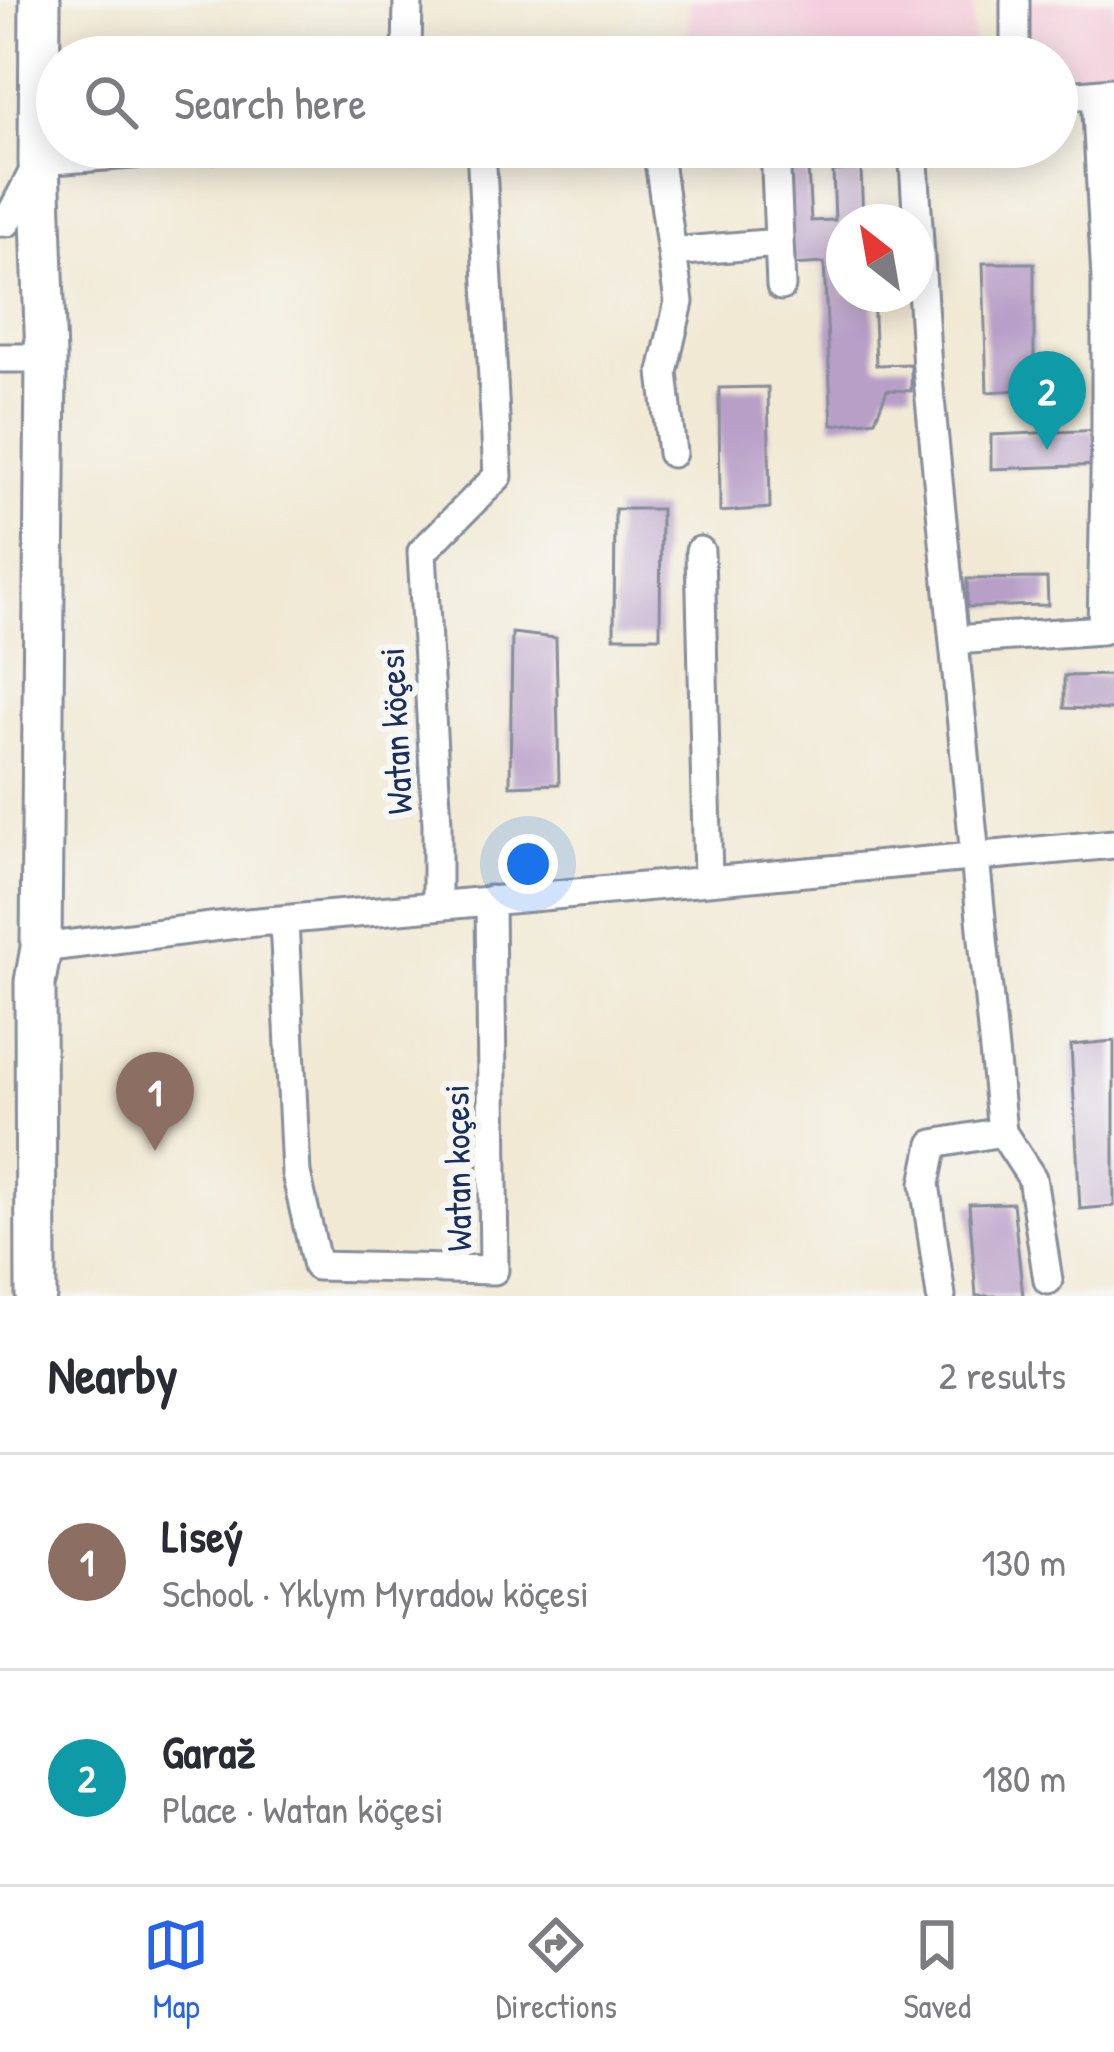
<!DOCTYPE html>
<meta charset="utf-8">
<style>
:root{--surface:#fff;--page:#f2f2f3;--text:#2b2b33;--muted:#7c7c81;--line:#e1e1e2;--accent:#2563eb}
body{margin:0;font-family:"Patrick Hand",sans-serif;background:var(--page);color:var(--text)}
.compass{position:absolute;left:826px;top:204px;width:108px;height:108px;border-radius:50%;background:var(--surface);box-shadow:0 6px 30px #0003;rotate:329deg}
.you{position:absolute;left:528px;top:864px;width:42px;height:42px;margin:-30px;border:9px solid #fff;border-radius:50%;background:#1a73e8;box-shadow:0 0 0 18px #1a73e833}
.badge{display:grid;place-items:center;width:78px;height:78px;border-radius:50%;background:var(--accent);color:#fff;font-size:39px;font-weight:700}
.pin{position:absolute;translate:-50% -99px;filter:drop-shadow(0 3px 6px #0008)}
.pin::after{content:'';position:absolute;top:63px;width:42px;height:36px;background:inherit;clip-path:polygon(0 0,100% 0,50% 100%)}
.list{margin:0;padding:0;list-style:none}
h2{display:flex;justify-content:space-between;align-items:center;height:156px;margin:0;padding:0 48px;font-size:51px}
h2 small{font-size:39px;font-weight:400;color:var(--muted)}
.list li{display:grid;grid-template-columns:78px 1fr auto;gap:36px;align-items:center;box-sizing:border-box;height:216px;padding:0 48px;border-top:3px solid var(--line)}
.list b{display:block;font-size:45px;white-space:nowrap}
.list p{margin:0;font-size:39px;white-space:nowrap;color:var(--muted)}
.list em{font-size:39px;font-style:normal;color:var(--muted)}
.icon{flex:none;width:66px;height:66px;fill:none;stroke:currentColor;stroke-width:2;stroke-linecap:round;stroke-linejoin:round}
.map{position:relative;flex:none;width:1114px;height:1296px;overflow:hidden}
.search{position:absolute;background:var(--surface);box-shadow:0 6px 30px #0003;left:36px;right:36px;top:36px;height:132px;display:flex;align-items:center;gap:30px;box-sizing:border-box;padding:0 42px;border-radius:66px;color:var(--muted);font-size:45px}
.sheet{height:588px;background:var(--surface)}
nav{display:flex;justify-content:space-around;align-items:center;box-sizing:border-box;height:168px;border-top:3px solid var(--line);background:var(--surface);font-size:33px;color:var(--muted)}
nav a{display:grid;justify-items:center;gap:6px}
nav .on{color:var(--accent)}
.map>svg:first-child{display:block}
.built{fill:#f4cfdd}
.building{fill:#b89fc8}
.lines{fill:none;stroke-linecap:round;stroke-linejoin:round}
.street-casing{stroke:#868c99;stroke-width:33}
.secondary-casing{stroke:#868c99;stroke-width:45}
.street{stroke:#fff;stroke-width:27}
.secondary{stroke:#fff;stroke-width:39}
.labels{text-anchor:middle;stroke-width:12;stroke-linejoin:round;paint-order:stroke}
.street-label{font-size:36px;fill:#1b2f5e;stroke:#f6f6f2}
</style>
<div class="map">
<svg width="1114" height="1296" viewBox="0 0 1114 1296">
<rect width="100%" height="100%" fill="#f6f6f2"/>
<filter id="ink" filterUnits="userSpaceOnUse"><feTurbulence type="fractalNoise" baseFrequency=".00833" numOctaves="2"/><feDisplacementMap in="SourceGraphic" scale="24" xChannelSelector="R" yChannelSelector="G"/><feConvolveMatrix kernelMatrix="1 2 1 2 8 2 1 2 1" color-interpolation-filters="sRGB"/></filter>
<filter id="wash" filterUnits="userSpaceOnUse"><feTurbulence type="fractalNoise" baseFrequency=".004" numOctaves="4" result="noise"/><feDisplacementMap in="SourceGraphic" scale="48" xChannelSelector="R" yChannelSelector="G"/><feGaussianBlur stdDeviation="2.7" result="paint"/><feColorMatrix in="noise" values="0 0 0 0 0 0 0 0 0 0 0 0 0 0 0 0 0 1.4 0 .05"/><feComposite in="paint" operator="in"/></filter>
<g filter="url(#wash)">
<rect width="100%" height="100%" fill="#f1e9d4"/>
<path class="built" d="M689,0H972L973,57H688Z
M1015,0H1114V90L1057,96V57H1015Z"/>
<g id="blocks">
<path class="building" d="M808,169L811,221L835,220L833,171L861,169L863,222H844V294H873L876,365L911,364V391L887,390L875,420L832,425L824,263L790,265L786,170Z
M983,263H1034V389L987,392Z
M768,387L770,508L720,512L719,388Z
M1101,430L1103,465L991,469V435Z
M615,509H661L660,637H614Z
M1047,578L1048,605L967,607V579Z
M512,633L556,638L559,784L510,786Z
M1114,675V710L1064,708V676Z
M1114,1041V1206L1080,1209L1071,1045Z
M1013,1203L1023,1296H976L969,1204Z"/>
</g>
</g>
<g filter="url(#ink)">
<use href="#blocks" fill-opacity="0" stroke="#868c99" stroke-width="3"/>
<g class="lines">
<defs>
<path id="street" d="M1015,0V57
M407,57L408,0
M1096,94L1106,280V426H1114
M1057,97L1113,92
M657,147L679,302L663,372L672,453
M775,147L781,286
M913,147L927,368L1002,1132L1032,1178L1048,1280
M0,222H7L39,161L224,147
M672,252L779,243
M0,358H46
M700,551L708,880
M955,640L1102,630L1106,426
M437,905V824L422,552L498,476L481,147
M284,920L296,1173L317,1266L494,1270L490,900
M41,948L236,924L1114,844
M941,1296L925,1184L933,1144L1002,1132"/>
<path id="secondary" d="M36,1296L35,982L41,948L46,358L39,161L40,0"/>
</defs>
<use href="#street" class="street-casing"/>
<use href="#secondary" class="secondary-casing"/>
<use href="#street" class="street"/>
<use href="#secondary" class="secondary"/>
</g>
</g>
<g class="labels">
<g class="street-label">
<text transform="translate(395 731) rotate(-93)" y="13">Watan köçesi</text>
<text transform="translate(457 1168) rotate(-91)" y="13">Watan koçesi</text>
</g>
</g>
</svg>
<svg class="compass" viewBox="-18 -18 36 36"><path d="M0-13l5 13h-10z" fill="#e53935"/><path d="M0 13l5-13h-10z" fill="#7c7c81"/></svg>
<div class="you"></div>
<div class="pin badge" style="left:155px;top:1151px;background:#8d6e63">1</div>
<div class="pin badge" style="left:1047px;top:450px;background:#0f9aa8">2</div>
<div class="search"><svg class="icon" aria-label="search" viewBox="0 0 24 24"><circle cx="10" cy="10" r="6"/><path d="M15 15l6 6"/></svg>Search here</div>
</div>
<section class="sheet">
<h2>Nearby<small>2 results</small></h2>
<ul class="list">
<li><span class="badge" style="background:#8d6e63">1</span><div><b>Liseý</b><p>School · Yklym Myradow köçesi</p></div><em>130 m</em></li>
<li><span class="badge" style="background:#0f9aa8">2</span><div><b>Garaž</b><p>Place · Watan köçesi</p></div><em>180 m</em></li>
</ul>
</section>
<nav>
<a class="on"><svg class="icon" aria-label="map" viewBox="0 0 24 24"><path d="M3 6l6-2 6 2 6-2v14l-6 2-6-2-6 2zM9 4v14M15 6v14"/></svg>Map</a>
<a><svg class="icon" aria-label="directions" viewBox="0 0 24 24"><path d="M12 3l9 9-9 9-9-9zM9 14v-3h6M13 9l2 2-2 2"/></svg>Directions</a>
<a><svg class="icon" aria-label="saved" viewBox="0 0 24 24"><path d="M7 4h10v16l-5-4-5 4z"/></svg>Saved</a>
</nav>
